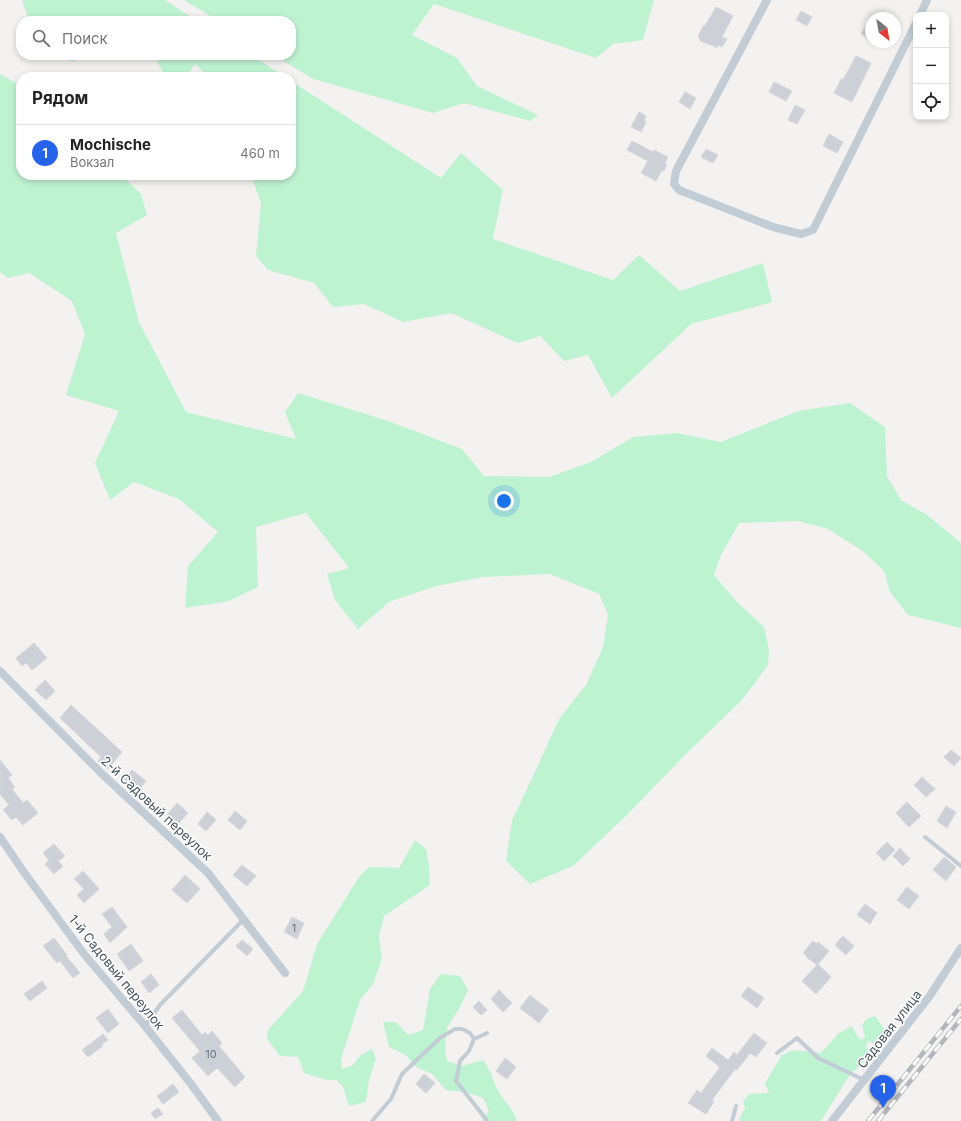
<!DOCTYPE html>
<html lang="ru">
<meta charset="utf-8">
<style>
:root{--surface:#fff;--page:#f6f6f6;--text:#222;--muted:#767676;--line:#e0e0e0;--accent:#2563eb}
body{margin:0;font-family:Inter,sans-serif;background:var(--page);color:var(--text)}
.controls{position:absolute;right:12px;top:12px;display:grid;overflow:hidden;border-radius:8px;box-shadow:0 2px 6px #0003}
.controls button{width:36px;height:36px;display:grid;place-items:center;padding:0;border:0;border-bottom:1px solid var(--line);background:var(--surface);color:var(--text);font:20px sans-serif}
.compass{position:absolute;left:865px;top:12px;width:36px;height:36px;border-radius:50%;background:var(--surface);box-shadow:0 2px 6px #0003;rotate:149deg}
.you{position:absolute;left:504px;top:501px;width:14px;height:14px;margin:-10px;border:3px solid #fff;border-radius:50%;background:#1a73e8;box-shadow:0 0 0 6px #1a73e833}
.badge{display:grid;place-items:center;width:26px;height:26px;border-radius:50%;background:var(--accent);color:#fff;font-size:13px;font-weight:700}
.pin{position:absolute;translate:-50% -33px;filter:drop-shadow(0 1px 2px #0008)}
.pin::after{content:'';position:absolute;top:21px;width:14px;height:12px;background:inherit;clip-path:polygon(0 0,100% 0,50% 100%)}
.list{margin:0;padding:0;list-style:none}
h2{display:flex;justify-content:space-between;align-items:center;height:52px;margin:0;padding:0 16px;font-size:17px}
h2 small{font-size:13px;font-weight:400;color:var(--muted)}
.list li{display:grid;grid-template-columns:26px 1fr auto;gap:12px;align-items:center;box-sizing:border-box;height:56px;padding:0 16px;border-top:1px solid var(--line)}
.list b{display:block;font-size:15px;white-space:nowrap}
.list p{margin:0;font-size:13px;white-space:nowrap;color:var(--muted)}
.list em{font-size:13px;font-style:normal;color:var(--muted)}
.icon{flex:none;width:22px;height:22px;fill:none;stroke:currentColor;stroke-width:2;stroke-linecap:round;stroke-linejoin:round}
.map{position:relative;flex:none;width:961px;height:1121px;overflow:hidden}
.search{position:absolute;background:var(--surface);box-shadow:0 2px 6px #0003;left:16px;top:16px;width:280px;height:44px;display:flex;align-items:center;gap:10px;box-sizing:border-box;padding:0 14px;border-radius:16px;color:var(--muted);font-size:15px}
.panel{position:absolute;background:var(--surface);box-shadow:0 2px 6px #0003;left:16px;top:72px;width:280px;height:108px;border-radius:16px}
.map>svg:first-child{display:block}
.green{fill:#bef3d2}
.building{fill:#cdd0d6;stroke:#d5d7dd}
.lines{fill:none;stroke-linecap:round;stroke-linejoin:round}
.service{stroke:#c1ccd4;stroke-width:4}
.minor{stroke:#c1ccd4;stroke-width:8}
.rail-casing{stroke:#b3b6bc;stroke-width:4.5}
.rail{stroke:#fff;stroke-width:3;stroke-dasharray:9;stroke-linecap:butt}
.labels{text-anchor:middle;stroke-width:3;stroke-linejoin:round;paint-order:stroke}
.number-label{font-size:11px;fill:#68747e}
.street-label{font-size:13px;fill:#475561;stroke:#fff}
</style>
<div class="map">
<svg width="961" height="1121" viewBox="0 0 961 1121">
<rect width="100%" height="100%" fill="#f4f1f1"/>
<path class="green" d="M22,0H165L197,21H108L101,18L99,21H29Z
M184,0H654L643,40L613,44L596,58L434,4L412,35L457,58L477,86L538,115L530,121L464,103L433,113L313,79L274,55H291V21H218Z
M53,55H79L74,62Z
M154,55H251L285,77H209L195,64L186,77H165Z
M0,74L21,86V175H121L141,194L147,215L116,233L139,322L186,412L296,439L285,412L298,393L388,421L462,449L484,476L549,477L591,462L633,437L677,433L721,442L798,411L850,403L885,427L887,476L901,500L927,515L961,543V628L908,615L890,592L884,571L864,552L828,529L798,521L739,523L721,555L714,575L737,602L764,627L769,650L768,665L742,700L686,754L627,815L573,866L530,884L506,861L512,820L534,774L559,719L586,685L603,647L608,615L599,594L550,574L483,577L436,586L389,602L358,629L335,600L327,574L349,568L306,513L256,527L258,587L229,601L185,608L188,566L218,532L179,499L134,482L110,500L95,463L119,411L66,395L85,334L72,301L29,273L8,278L0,272Z
M291,81L441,178L461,153L503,190L493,239L613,280L639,255L680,291L763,263L772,302L691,324L612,398L588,355L564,361L540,336L518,343L451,313L403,322L364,304L333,307L314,283L268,270L256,256L261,204L251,175H291Z
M415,840L426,849L429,866L430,885L384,916L379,937L382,959L373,984L360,1000L341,1059L342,1069L353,1065L361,1055L372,1049L376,1058L369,1080L366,1102L349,1106L343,1087L337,1080H326L304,1073L298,1057L280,1056L267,1039L268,1030L303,991L317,944L359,877L369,867L399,868Z
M441,974L460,976L468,990L460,1007L447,1028L445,1049L447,1061L462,1066L483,1060C492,1070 493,1084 500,1094C506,1103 514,1110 517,1121H482L489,1111L483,1098L466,1092L446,1090L432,1074L416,1067L406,1055L389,1047L383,1022H396L408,1035L423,1030L430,989Z
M875,1016L889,1035L880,1043L876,1045L869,1041L865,1046L870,1051L867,1059L849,1076L821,1121H739L740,1117L745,1108L743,1102L749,1094L769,1093L765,1083L782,1055L793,1050L821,1053L839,1033L852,1026L856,1034L861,1040L865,1037L862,1025L866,1019Z"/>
<path class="building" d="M716,7L733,16L722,37L727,39L722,47L718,45L717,48L709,44V45L699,40L700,38L698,36L704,25L705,26Z
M801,11L812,17L807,26L796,20Z
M871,16V39L861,34Z
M856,56L871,63L852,102L834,93L841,79L843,80Z
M774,82L792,91L786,101L769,92Z
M685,92L696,98L690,109L679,102Z
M795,105L805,110L797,124L788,120Z
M639,112L646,116L644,121L646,122L641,132L631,127Z
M829,134L843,142L837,153L823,146Z
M632,141L653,152L654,150L668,157L665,163L667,164L664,171L662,170L656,181L641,173L648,161L627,150Z
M706,149L718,155L713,163L701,157Z
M34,643L47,658L32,670L26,663L22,666L16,658Z
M45,680L55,691L46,700L35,690Z
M71,705L122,752L108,769L98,761L101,757L60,718Z
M951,750L961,758L954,766L944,757Z
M0,760L12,775L8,778L15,787L12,789L23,803L27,800L38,813L23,825L16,817L12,820L3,810L9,805L0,794Z
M132,770L146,781L138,791L124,780Z
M922,777L935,789L926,797L914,785Z
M907,802L921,816L909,827L896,813Z
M177,803L188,813L178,824L167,815Z
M946,806L956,812L947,828L937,821Z
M235,811L247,821L240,830L228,820Z
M207,812L216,820L206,831L198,824Z
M887,842L895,850L884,861L876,853Z
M54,844L65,856L58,861L63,866L54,874L45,864L49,860L43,853Z
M900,848L910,859L903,866L893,856Z
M944,857L956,867L946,881L933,870Z
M242,865L256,876L247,886L233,875Z
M83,871L99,889L84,903L77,895L84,889L74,879Z
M185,875L200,889L187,903L172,890Z
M907,887L919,896L909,909L897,900Z
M865,904L877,913L870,924L857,915Z
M112,907L127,927L110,943L104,934L112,927L102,914Z
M292,917L304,923L297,939L284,932Z
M843,936L854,946L846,955L835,945Z
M54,938L67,955L66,956L80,973L73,978L60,961L57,963L43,946Z
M242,940L253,949L247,956L236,946Z
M813,941L817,944L818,942L829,951L818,964L831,977L816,994L802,981L817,965L806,957L807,956L803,953Z
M131,944L143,961L129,971L117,954Z
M151,974L159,985L149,993L141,982Z
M42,981L47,988L30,1001L24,994Z
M748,987L764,998L757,1008L741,996Z
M499,990L512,1003L503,1012L491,999Z
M530,995L549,1010L539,1023L520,1008Z
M479,1001L487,1010L481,1015L473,1007Z
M108,1009L119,1024L108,1033L96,1018Z
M182,1010L202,1035L205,1032L208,1035L212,1031L222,1043L219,1046L245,1077L235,1087L217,1068L208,1076L192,1058L200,1051L184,1032L172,1018Z
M754,1033L767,1043L756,1057L750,1053L737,1070L735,1069L712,1100L714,1102L706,1114L688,1103L697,1090L701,1093L720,1067L706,1056L712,1048L728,1060L734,1052L737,1055Z
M103,1034L108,1040L102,1044L103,1046L88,1057L82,1050Z
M505,1058L516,1067L507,1079L496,1071Z
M424,1074L435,1083L426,1093L416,1084Z
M173,1084L179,1092L163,1104L157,1096Z
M158,1108L163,1114L155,1119L151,1113Z"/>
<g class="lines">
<path class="service" d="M925,837L961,866
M145,1026L160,1005L243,920
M474,1039L469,1051L460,1061L456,1081L482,1114L487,1121
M777,1053L797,1038L818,1058L864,1080
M372,1121L391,1099L402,1074L440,1038L455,1029H462L470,1033L474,1039L487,1033
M732,1121L736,1106"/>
<path class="minor" d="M767,0L676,171L674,184L679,190L773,227L801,234L813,230L916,23
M920,15L927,0
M0,671L101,773L208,873L285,973
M0,837L23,871L84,954L145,1026L191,1084L218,1121
M832,1121L929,997L961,948"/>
<defs>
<path id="rail" d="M868,1121L961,1006
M878,1121L961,1019"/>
</defs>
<use href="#rail" class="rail-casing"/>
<use href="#rail" class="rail"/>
</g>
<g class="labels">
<g class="number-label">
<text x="294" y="932">1</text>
<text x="211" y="1058">10</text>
</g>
<g class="street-label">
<text transform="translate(157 808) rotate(43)" y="5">2-й Садовый переулок</text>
<text transform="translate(117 972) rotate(51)" y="5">1-й Садовый переулок</text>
<text transform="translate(889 1029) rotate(-52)" y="5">Садовая улица</text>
</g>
</g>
</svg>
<div class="controls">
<button>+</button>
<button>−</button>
<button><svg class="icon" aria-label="locate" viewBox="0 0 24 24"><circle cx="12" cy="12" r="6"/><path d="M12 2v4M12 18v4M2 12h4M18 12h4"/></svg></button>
</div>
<svg class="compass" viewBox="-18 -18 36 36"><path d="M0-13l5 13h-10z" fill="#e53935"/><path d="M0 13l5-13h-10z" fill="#767676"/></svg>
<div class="you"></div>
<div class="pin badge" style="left:883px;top:1108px">1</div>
<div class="search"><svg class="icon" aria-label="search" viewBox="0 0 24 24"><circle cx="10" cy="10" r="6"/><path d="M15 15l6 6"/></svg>Поиск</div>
<section class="panel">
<h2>Рядом<small></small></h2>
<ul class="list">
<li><span class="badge">1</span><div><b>Mochische</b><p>Вокзал</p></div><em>460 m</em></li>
</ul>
</section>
</div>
